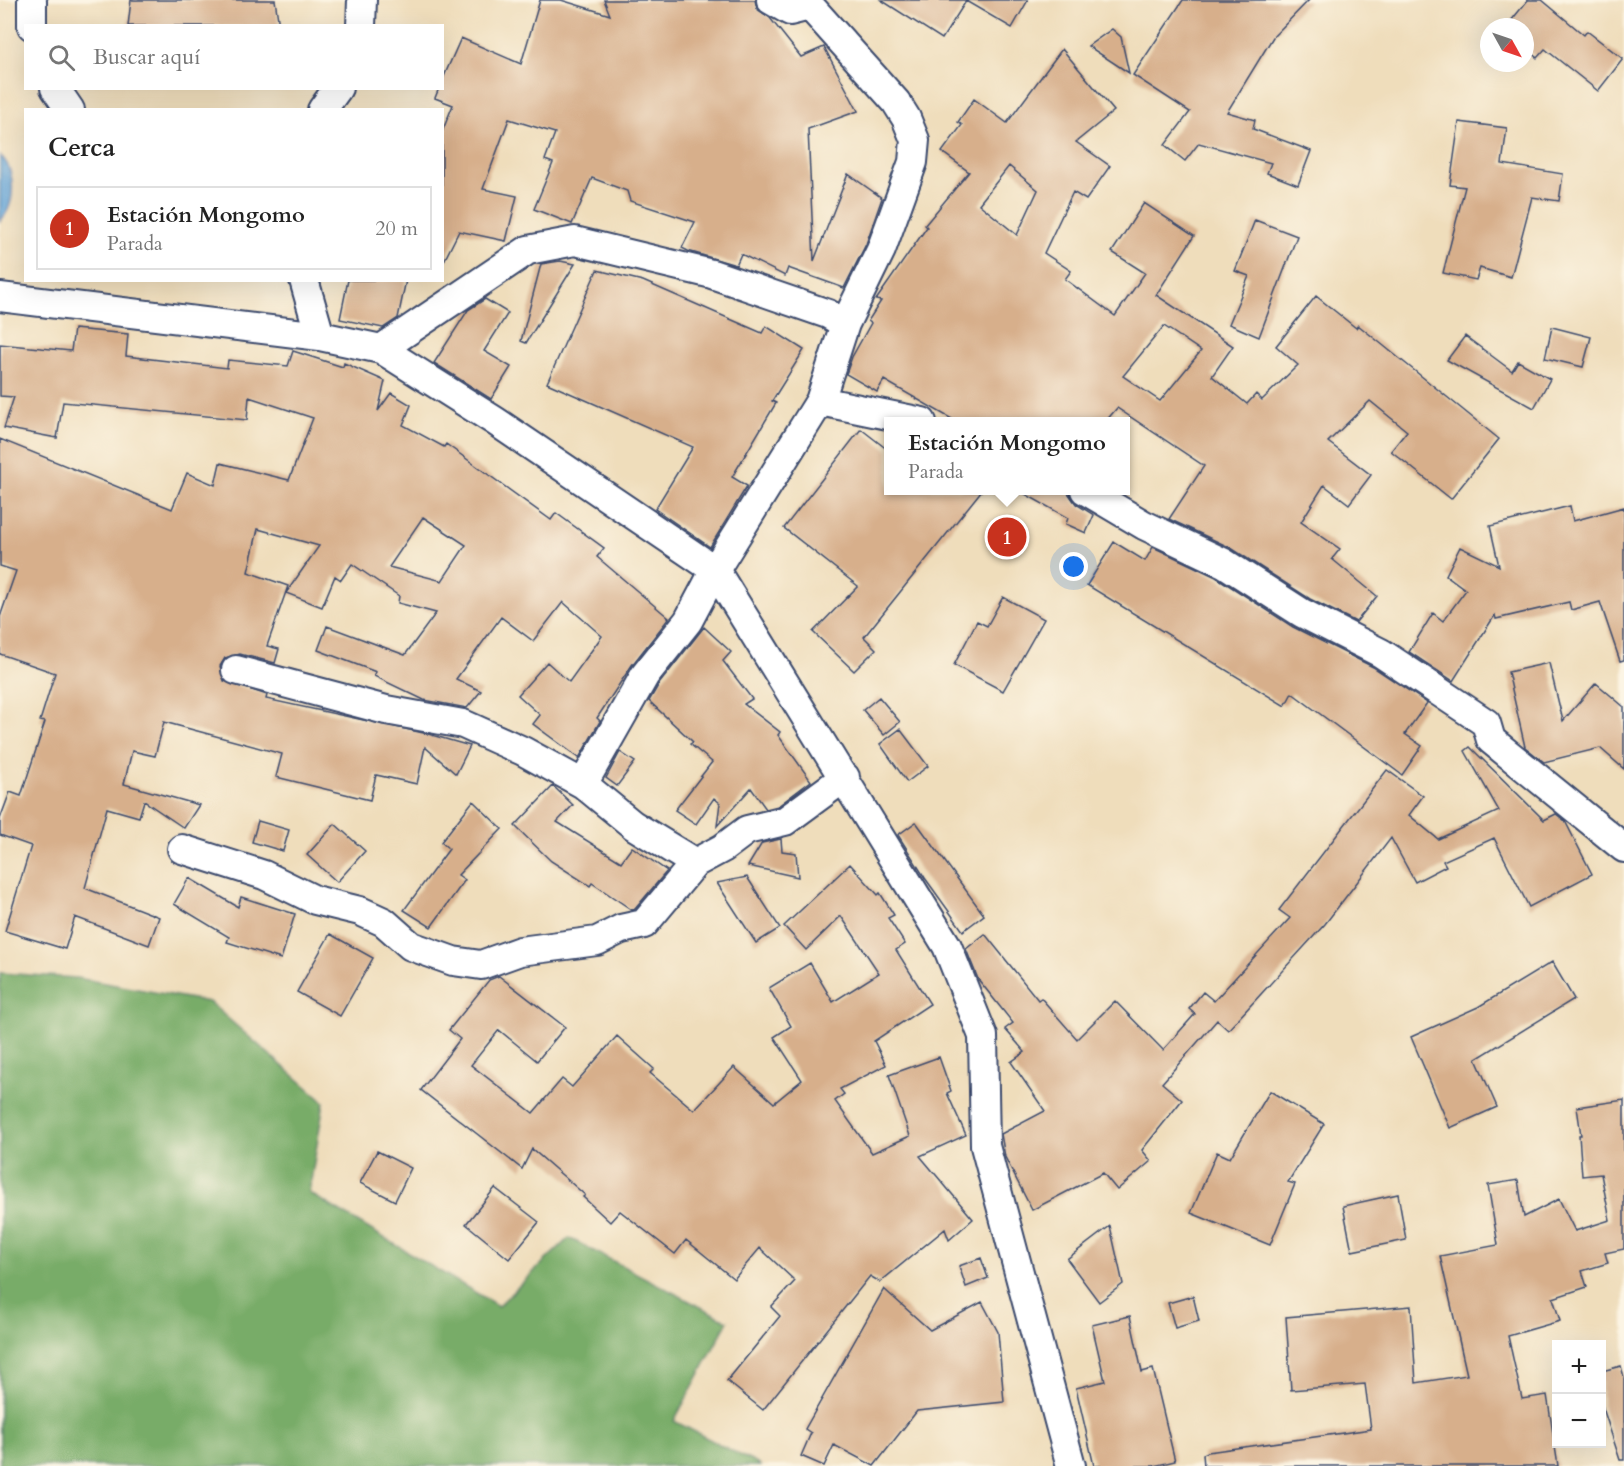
<!DOCTYPE html>
<html lang="es">
<meta charset="utf-8">
<style>
:root{--surface:#fff;--page:#f6f6f6;--text:#222;--muted:#767676;--line:#e0e0e0;--accent:#c8321e}
body{margin:0;font-family:Cardo,serif;background:var(--page);color:var(--text)}
.controls{position:absolute;right:18px;bottom:18px;display:grid;overflow:hidden;border-radius:0px;box-shadow:0 6px 24px #0002}
.controls button{width:54px;height:54px;display:grid;place-items:center;padding:0;border:0;border-bottom:2px solid var(--line);background:var(--surface);color:var(--text);font:30px sans-serif}
.compass{position:absolute;left:1480px;top:18px;width:54px;height:54px;border-radius:50%;background:var(--surface);box-shadow:0 6px 24px #0002;rotate:130deg}
.you{position:absolute;left:1074px;top:567px;width:21px;height:21px;margin:-15px;border:4px solid #fff;border-radius:50%;background:#1a73e8;box-shadow:0 0 0 9px #1a73e833}
.badge{display:grid;place-items:center;width:39px;height:39px;border-radius:50%;background:var(--accent);color:#fff;font-size:20px;font-weight:700}
.pin{position:absolute;translate:-50% -50%;border:3px solid #fff;box-shadow:0 2px 6px #0006}
.popup{position:absolute;left:884px;top:417px;width:246px;height:78px;box-sizing:border-box;display:grid;place-content:center;border-radius:0px;background:var(--surface);filter:drop-shadow(0 2px 4px #0005);font-size:20px;white-space:nowrap;color:var(--muted)}
.popup b{font-size:22px;color:var(--text)}
.popup::after{content:'';position:absolute;left:50%;top:100%;margin-left:-12px;border:12px solid transparent;border-top-color:var(--surface)}
.list{margin:0;padding:0;list-style:none}
h2{display:flex;justify-content:space-between;align-items:center;height:78px;margin:0;padding:0 24px;font-size:26px}
h2 small{font-size:20px;font-weight:400;color:var(--muted)}
.list li{display:grid;grid-template-columns:39px 1fr auto;gap:18px;align-items:center;box-sizing:border-box;height:84px;margin:0 12px 12px;padding:0 12px;border:2px solid var(--line);border-radius:0px}
.list b{display:block;font-size:22px;white-space:nowrap}
.list p{margin:0;font-size:20px;white-space:nowrap;color:var(--muted)}
.list em{font-size:20px;font-style:normal;color:var(--muted)}
.icon{flex:none;width:33px;height:33px;fill:none;stroke:currentColor;stroke-width:2;stroke-linecap:round;stroke-linejoin:round}
.map{position:relative;flex:none;width:1624px;height:1466px;overflow:hidden}
.search{position:absolute;background:var(--surface);box-shadow:0 6px 24px #0002;left:24px;top:24px;width:420px;height:66px;display:flex;align-items:center;gap:15px;box-sizing:border-box;padding:0 21px;border-radius:0px;color:var(--muted);font-size:22px}
.panel{position:absolute;background:var(--surface);box-shadow:0 6px 24px #0002;left:24px;top:108px;width:420px;height:174px;border-radius:0px}
.map>svg:first-child{display:block}
.forest{fill:#78ac68;stroke:#4a6e63;stroke-width:1.5}
.water{fill:#65a4d7;stroke:#406a9a;stroke-width:1.5}
.building{fill:#d7af8b;fill-rule:evenodd}
.lines{fill:none;stroke-linecap:round;stroke-linejoin:round}
.minor-casing{stroke:#3b496c;stroke-width:32}
.minor{stroke:#fff;stroke-width:28}
</style>
<div class="map">
<svg width="1624" height="1466" viewBox="0 0 1624 1466">
<rect width="100%" height="100%" fill="#fcf5e5"/>
<filter id="ink" filterUnits="userSpaceOnUse"><feTurbulence type="fractalNoise" baseFrequency=".0167" numOctaves="2"/><feDisplacementMap in="SourceGraphic" scale="12" xChannelSelector="R" yChannelSelector="G"/><feConvolveMatrix kernelMatrix="1 2 1 2 8 2 1 2 1" color-interpolation-filters="sRGB"/></filter>
<filter id="wash" filterUnits="userSpaceOnUse"><feTurbulence type="fractalNoise" baseFrequency=".008" numOctaves="4" result="noise"/><feDisplacementMap in="SourceGraphic" scale="24" xChannelSelector="R" yChannelSelector="G"/><feGaussianBlur stdDeviation="1.35" result="paint"/><feColorMatrix in="noise" values="0 0 0 0 0 0 0 0 0 0 0 0 0 0 0 0 0 1.4 0 .05"/><feComposite in="paint" operator="in"/></filter>
<g filter="url(#wash)">
<rect width="100%" height="100%" fill="#efddbb"/>
<path class="forest" d="M0,973L77,978L209,1002L324,1102L309,1193L498,1306L569,1238L728,1321L674,1421L761,1466H0Z"/>
<path class="water" d="M0,155C16,170 17,204 0,221Z"/>
<g id="blocks">
<path class="building" d="M131,0H275L279,26H128Z
M540,0H561L610,15L604,0H755L757,9L770,18L801,57L824,47L858,111L808,129L814,261L848,174L882,198L866,244L844,288L788,268L785,276L741,254L736,265L688,251L682,248L695,222L630,201L627,191L592,178L572,224L534,209L553,163L545,160L555,133L509,119L483,189L517,196L506,241L459,231L442,265V132L453,105L435,98L439,88H442V81L461,38L521,64Z
M881,0H1028L1012,28L966,1L942,39Z
M1183,0H1309L1273,37L1227,112L1255,120L1253,129L1311,151L1298,185L1267,173L1271,163L1199,143L1185,161L1165,145L1190,112L1133,75Z
M1528,0H1542L1584,35L1587,31L1623,59L1598,91L1545,49L1537,58L1525,47V27H1506Z
M1112,29L1121,37L1129,73L1088,46Z
M1062,49L1114,111L1076,142L1110,166L1086,200L1073,192L1044,253L1071,271L1065,279L1115,316L1145,273L1112,252L1144,203L1194,236L1156,295L1233,346L1212,376L1247,404L1256,394L1262,400L1298,365L1276,346L1316,296L1356,328L1358,325L1499,439L1451,499L1391,451L1407,431L1370,401L1328,442L1371,475L1349,504L1324,485L1301,522L1340,549L1332,559L1377,596L1356,622L1310,599L1231,548L1169,519L1204,466L1117,408L1105,422H957L884,380L877,392L846,374L852,357L871,323L868,321L881,301L876,300L927,227L925,225L969,172L942,152L962,125L958,122L974,99L1007,123ZM1009,166L1038,190L1017,235L979,204ZM1164,326L1201,351L1160,401L1123,376Z
M1459,122L1507,128L1502,164L1563,174L1559,201L1532,197L1511,277L1480,268L1476,280L1443,273L1465,187L1450,185Z
M1255,220L1297,236L1259,337L1229,324L1249,276L1235,271Z
M560,261L575,264L526,343L521,341L541,264Z
M597,270L643,281L762,333L766,326L804,350L772,401L776,403L732,477L747,486L710,547L655,509L693,447L547,383Z
M348,280H406L398,318L383,328L340,319Z
M485,299L508,313L484,351L511,367L491,399L434,363L468,310Z
M1552,327L1591,337L1583,367L1545,358Z
M74,329L128,334L126,356L227,368L228,360L288,366L293,351L343,367L344,363L385,381L378,411L391,393L411,405L403,425L444,447L446,444L551,520L556,513L604,548L597,557L669,618L632,665L597,718L600,721L579,758L533,724L540,715L518,695L547,662L569,682L602,636L563,602L533,641L501,617L456,679L481,691L467,708L424,700L374,676L376,672L318,650L327,626L405,655L436,613L398,603L399,596L352,564L341,580L335,576L322,607L286,593L319,546L258,529L248,572L288,586L267,646L279,649L275,663L240,654L225,658L220,666L224,681L267,695L266,699L428,734L470,746L456,774L425,747L417,784L376,775L370,800L276,777L282,754L164,722L155,756L132,751L124,784L199,805L184,828L144,801L139,817L107,808L85,888L159,917L149,945L75,917L65,949L5,931L31,846L0,835V819L10,792L21,796L45,722L40,721L55,673L0,654V617L16,571L0,566V439L172,509L187,473L215,485L220,463L289,480L313,418L249,397L247,420L63,402L57,438L4,428L14,397L0,396V344L71,351ZM423,517L466,545L442,581L389,567Z
M1465,336L1512,371L1518,361L1550,379L1534,408L1447,360Z
M861,429L888,450V490H982L864,637L876,649L854,671L813,632L858,586L784,528Z
M1018,490H1066L1076,504L1094,515L1086,533L1066,524L1068,518Z
M1570,506L1573,521L1624,507V660L1620,661L1600,602L1571,610L1569,602L1496,619L1495,615L1453,681L1409,652L1433,613L1443,621L1466,590L1446,575L1460,547L1499,566L1490,526Z
M1114,542L1145,561L1153,547L1216,577L1293,627L1373,667L1427,703L1405,734L1422,746L1402,775L1292,693L1285,706L1087,585Z
M1003,597L1044,619L1003,691L954,665L977,621L987,626Z
M704,627L731,652L723,661L752,699L744,704L780,732L778,735L811,781L778,806L766,809L751,788L717,826L720,803L714,798L696,824L675,810L712,762L690,744L693,742L649,701L659,684Z
M1549,663L1563,721L1596,683L1624,707V769L1600,748L1544,762L1525,747L1508,672Z
M879,697L900,722L884,735L863,710Z
M900,729L928,766L907,782L880,744Z
M1470,747L1544,820L1556,814L1565,821L1592,874L1529,907L1494,838L1443,861L1446,866L1415,882L1391,838L1325,924L1228,1030L1217,1020L1162,1083L1182,1100L1142,1150L1151,1161L1117,1190L1103,1173L1032,1210L1005,1157L1001,1134L1045,1111L1011,1062L1025,1052L1005,1029L1013,1023L978,979L966,949L985,934L1038,1000L1041,998L1077,1039L1115,1001L1163,1050L1195,1014L1189,1009L1203,992L1214,1001L1290,918L1279,910L1387,770L1423,796L1409,815L1438,839L1499,811L1465,751Z
M620,752L635,762L617,786L606,778Z
M553,786L573,805L557,822L621,862L632,847L667,871L635,909L632,910L592,883L590,886L551,861L515,826Z
M473,801L502,829L458,875L465,880L431,927L404,910L449,849L441,842Z
M258,821L289,830L283,851L252,842Z
M916,822L984,915L963,931L925,878L898,835Z
M335,824L365,851L337,882L307,855Z
M781,839L782,851L796,853L798,877L748,866L762,843Z
M850,864L878,895L880,893L894,915L888,918L905,944L896,950L930,1004L874,1041L886,1065L840,1089L844,1094L835,1101L872,1153L910,1136L889,1075L939,1057L951,1091L947,1093L966,1135L920,1156L973,1219L949,1240L945,1229L880,1282L870,1276L763,1410L727,1381L780,1316L771,1307L795,1281L760,1248L734,1279L686,1240L675,1254L620,1211L610,1222L583,1197L585,1195L532,1149L522,1169L421,1090L460,1039L449,1030L489,980L499,976L565,1027L537,1061L499,1030L471,1065L533,1113L562,1079L572,1087L617,1036L654,1069L650,1073L694,1110L734,1067L774,1103L802,1080L774,1037L791,1026L769,988L810,963L833,1002L879,973L841,916L806,950L784,926Z
M747,877L780,928L756,943L717,883Z
M189,878L238,907L241,897L295,914L281,959L227,942L229,937L174,904Z
M330,934L373,958L340,1016L297,992Z
M1552,962L1574,999L1476,1059L1497,1107L1450,1128L1411,1037L1478,1007Z
M1270,1091L1324,1124L1288,1182L1295,1184L1270,1245L1191,1213L1217,1152L1230,1158Z
M1624,1100V1249L1605,1253L1608,1263L1582,1271L1587,1287L1553,1298L1560,1321L1508,1336L1522,1399L1547,1395L1558,1466H1204L1203,1454L1208,1452L1371,1429L1365,1384L1291,1390L1286,1317L1411,1306L1416,1383L1467,1375L1440,1256L1498,1245L1488,1185L1518,1180L1524,1217L1559,1199L1575,1231L1610,1220L1601,1174L1582,1176L1579,1135H1581L1577,1107Z
M377,1151L411,1168L395,1201L360,1183Z
M495,1188L539,1222L509,1259L466,1224Z
M1398,1194L1406,1240L1352,1251L1343,1206Z
M1110,1226L1123,1284L1099,1302L1067,1259Z
M981,1258L988,1278L966,1287L959,1266Z
M884,1289L930,1330L982,1302L998,1332L1004,1402L917,1411L874,1466L834,1445L824,1466L801,1456L811,1433L805,1429Z
M1193,1296L1199,1321L1175,1328L1168,1303Z
M1130,1316L1142,1372L1153,1369L1175,1461L1154,1466H1094L1076,1388L1105,1381L1092,1325Z
M1621,1366L1624,1377V1460H1620L1602,1405V1371Z"/>
</g>
</g>
<g filter="url(#ink)">
<use href="#blocks" fill-opacity="0" stroke="#3b496c" stroke-width="1.5"/>
<g class="lines">
<defs>
<path id="minor" d="M32,0V26
M361,26L362,0
M55,88L70,110
M322,110L338,88
M304,280L320,336
M0,297L320,336L381,349L495,421L715,570L947,946L983,1036L985,1146L1071,1466
M381,349L528,250L575,241L712,274L828,314L845,324
M820,401L922,422
M1085,490L1144,525L1224,563L1302,613L1381,653L1486,723L1491,740L1624,848
M236,670L386,710L463,724L523,751L583,784L633,825L695,863
M583,784L645,675L688,621L715,570L820,401L845,324L881,250L913,162L915,140L906,118L896,102L810,6L790,11L771,0
M182,849L264,875L315,900L360,911L384,922L411,946L453,961L481,965L520,951L597,941L621,929L644,924L695,863L723,848L747,830L785,821L845,777"/>
</defs>
<use href="#minor" class="minor-casing"/>
<use href="#minor" class="minor"/>
</g>
</g>
</svg>
<div class="controls">
<button>+</button>
<button>−</button>
</div>
<svg class="compass" viewBox="-18 -18 36 36"><path d="M0-13l5 13h-10z" fill="#e53935"/><path d="M0 13l5-13h-10z" fill="#767676"/></svg>
<div class="you"></div>
<div class="pin badge" style="left:1007px;top:537px">1</div>
<div class="popup"><b>Estación Mongomo</b>Parada</div>
<div class="search"><svg class="icon" aria-label="search" viewBox="0 0 24 24"><circle cx="10" cy="10" r="6"/><path d="M15 15l6 6"/></svg>Buscar aquí</div>
<section class="panel">
<h2>Cerca<small></small></h2>
<ul class="list">
<li><span class="badge">1</span><div><b>Estación Mongomo</b><p>Parada</p></div><em>20 m</em></li>
</ul>
</section>
</div>
